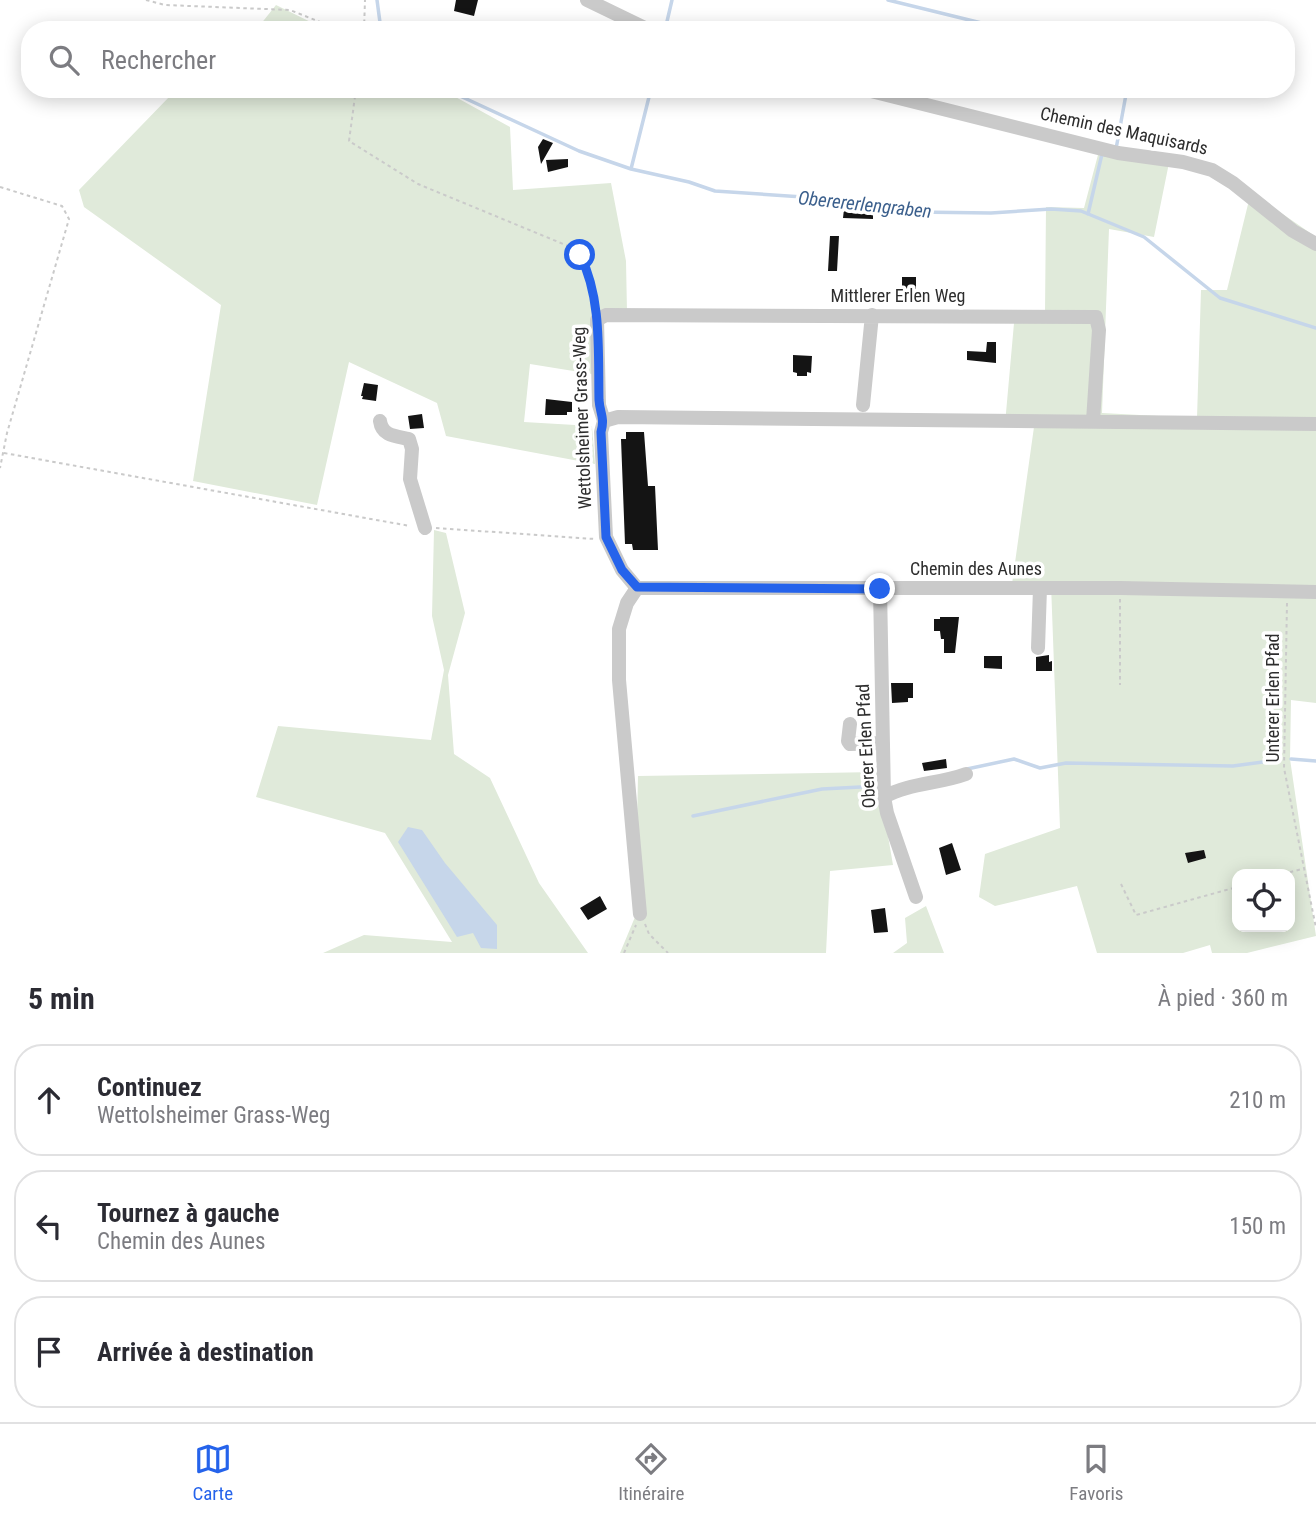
<!DOCTYPE html>
<html lang="fr">
<meta charset="utf-8">
<style>
:root{--surface:#fff;--page:#f2f2f3;--text:#2b2b33;--muted:#7c7c81;--line:#e1e1e2;--accent:#2563eb}
body{margin:0;font-family:"Roboto Condensed",sans-serif;background:var(--page);color:var(--text)}
.controls{position:absolute;right:21px;bottom:21px;display:grid;overflow:hidden;border-radius:14px;box-shadow:0 4px 18px #0003}
.controls button{width:63px;height:63px;display:grid;place-items:center;padding:0;border:0;border-bottom:2px solid var(--line);background:var(--surface);color:var(--text);font:35px sans-serif}
.stop{position:absolute;width:21px;height:21px;margin:-16px;border:5px solid #2563eb;border-radius:50%;background:#fff}
.stop.end{background:#2563eb;border-color:#fff;box-shadow:0 2px 7px #0008}
.list{margin:0;padding:0;list-style:none}
h2{display:flex;justify-content:space-between;align-items:center;height:91px;margin:0;padding:0 28px;font-size:30px}
h2 small{font-size:23px;font-weight:400;color:var(--muted)}
.list li{display:grid;grid-template-columns:46px 1fr auto;gap:21px;align-items:center;box-sizing:border-box;height:112px;margin:0 14px 14px;padding:0 14px;border:2px solid var(--line);border-radius:28px}
.list b{display:block;font-size:26px;white-space:nowrap}
.list p{margin:0;font-size:23px;white-space:nowrap;color:var(--muted)}
.list em{font-size:23px;font-style:normal;color:var(--muted)}
.icon{flex:none;width:38px;height:38px;fill:none;stroke:currentColor;stroke-width:2;stroke-linecap:round;stroke-linejoin:round}
.map{position:relative;flex:none;width:1316px;height:953px;overflow:hidden}
.search{position:absolute;background:var(--surface);box-shadow:0 4px 18px #0003;left:21px;right:21px;top:21px;height:77px;display:flex;align-items:center;gap:18px;box-sizing:border-box;padding:0 24px;border-radius:28px;color:var(--muted);font-size:26px}
.sheet{height:469px;background:var(--surface)}
nav{display:flex;justify-content:space-around;align-items:center;box-sizing:border-box;height:98px;border-top:2px solid var(--line);background:var(--surface);font-size:19px;color:var(--muted)}
nav a{display:grid;justify-items:center;gap:4px}
nav .on{color:var(--accent)}
.map>svg:first-child{display:block}
.green{fill:#e0eada;fill-rule:evenodd}
.water{fill:#c6d6ea}
.lines{fill:none;stroke-linecap:round;stroke-linejoin:round}
.stream{stroke:#c6d6ea;stroke-width:3.5}
.building{fill:#141414}
.path{stroke:#cacaca;stroke-width:2;stroke-dasharray:3.5 3.5;stroke-linecap:butt}
.minor{stroke:#cacaca;stroke-width:14}
.route{stroke:#2563eb;stroke-width:9}
.labels{text-anchor:middle;stroke-width:7;stroke-linejoin:round;paint-order:stroke}
.street-label{font-size:18px;fill:#2d2d2d;stroke:#fff}
.water-label{font-size:19px;font-style:italic;fill:#3c608d;stroke:#fff}
</style>
<div class="map">
<svg width="1316" height="953" viewBox="0 0 1316 953">
<rect width="100%" height="100%" fill="#fff"/>
<path class="green" d="M276,5L327,30H256Z
M167,89H441L510,127L513,190L611,183L626,261L627,312L591,317L592,374L530,364L524,422L592,426L595,464L446,436L437,403L349,362L317,505L193,481L221,305L84,207L79,190L170,96Z
M1099,151L1170,158L1154,237L1109,229L1102,413L1197,418L1201,290H1227L1251,192L1316,237V703L1291,700L1290,759L1316,936L1247,953H1212L1210,945L1183,953H1097L1077,886L995,906L979,897L985,854L1060,828L1051,584H1012L1034,427L1005,424L1015,312L1045,313L1046,207L1084,208ZM1237,874H1290V927H1237Z
M434,530L446,533L465,613L448,675L454,754L490,778L539,883L588,953H323L364,935L452,942L385,833L256,797L278,726L431,740L444,670L432,616Z
M877,772L893,865L830,871L826,953H620L635,917L638,776Z
M926,906L944,953H893L907,943L905,918Z"/>
<path class="water" d="M408,827L422,830L445,863L497,925V949L481,948L473,933L457,937L398,842Z"/>
<g class="lines">
<path class="stream" d="M377,0L381,30
M888,0L1010,30
M665,30L672,0
M445,89L579,151L631,169L689,182L715,191L818,198L915,212L991,213L1051,209L1081,211L1144,237L1220,298L1316,328
M1116,149L1127,89
M631,169L651,89
M1088,214L1102,154L1105,155
M1291,759L1316,761
M967,769L1014,759L1040,768L1066,763L1233,766L1277,760
M693,816L822,789L880,786"/>
</g>
<path class="building" d="M456,0H478L474,16L454,11Z
M543,139L553,143L541,164L538,147Z
M568,159V167L548,172L546,160Z
M844,209L873,212V219L843,218Z
M830,236H839L837,271H828Z
M902,277H916V290H902Z
M987,342H996V363L967,360V351L986,352Z
M793,355L812,356L811,373L807,372V376H797V373L793,372Z
M364,383L378,385L376,401L362,399L363,396H361Z
M546,399L572,402V412H567V415H545Z
M422,414L424,428L410,429L408,416Z
M626,432H644L648,486H655L658,550H633L632,544H625L621,439H626Z
M940,617H959L955,653H944V639H941L940,631H934V619H940Z
M1049,655V662L1052,661V671H1036V657Z
M984,656H1002V669L984,668Z
M891,683H913V698H908V702L892,703Z
M946,759L947,768L924,771L922,763Z
M952,843L961,870L946,875L939,848Z
M1204,850L1206,858L1188,863L1185,853Z
M600,896L607,909L588,920L580,908Z
M885,908L888,932L874,933L871,910Z"/>
<g class="lines">
<path class="path" d="M146,0L165,5L290,10L340,30
M364,30L365,0
M356,89L349,141L418,184L568,246C590,261 589,281 594,305
M0,187L62,206L69,219L7,433L0,468
M4,453L410,526
M436,528L595,539
M1120,599V685
M1287,603L1284,768L1316,928
M1283,874L1302,869
M1121,884L1136,915L1237,887
M645,924L649,934L668,953
M624,953L636,925"/>
<path class="minor" d="M587,0L649,30
M863,89L1118,153L1183,162L1212,170L1233,183L1293,231L1316,244
M863,405L872,315
M380,421C382,436 395,436 409,439L412,449L410,479L425,528
M604,421L618,417L1316,424
M637,588H1120L1316,592
M880,589L884,797L887,813L916,897
M1038,648L1040,588
M850,724L848,741L850,744L883,743
M884,797C909,783 939,784 966,774
M640,914L619,680V629L627,603L637,588L622,570L606,537L601,432L604,421L599,405L597,320L606,315L1096,317L1099,330L1093,421"/>
</g>
<g class="lines">
<path class="route" d="M580,255C602,298 598,353 599,400C600,414 605,417 601,432L606,537L622,570L637,587L880,589"/>
</g>
<g class="labels">
<g class="street-label">
<text transform="translate(1124 131) rotate(12)" y="6">Chemin des Maquisards</text>
<text x="898" y="302">Mittlerer Erlen Weg</text>
<text transform="translate(582 418) rotate(-92)" y="6">Wettolsheimer Grass-Weg</text>
<text x="976" y="575">Chemin des Aunes</text>
<text transform="translate(1273 698) rotate(-90)" y="6">Unterer Erlen Pfad</text>
<text transform="translate(866 746) rotate(-93)" y="6">Oberer Erlen Pfad</text>
</g>
<g class="water-label">
<text transform="translate(865 204) rotate(6)" y="7">Oberererlengraben</text>
</g>
</g>
</svg>
<div class="controls">
<button><svg class="icon" aria-label="locate" viewBox="0 0 24 24"><circle cx="12" cy="12" r="6"/><path d="M12 2v4M12 18v4M2 12h4M18 12h4"/></svg></button>
</div>
<div class="stop" style="left:580px;top:255px"></div>
<div class="stop end" style="left:880px;top:589px"></div>
<div class="search"><svg class="icon" aria-label="search" viewBox="0 0 24 24"><circle cx="10" cy="10" r="6"/><path d="M15 15l6 6"/></svg>Rechercher</div>
</div>
<section class="sheet">
<h2>5 min<small>À pied · 360 m</small></h2>
<ul class="list">
<li><svg class="icon" aria-label="ahead" viewBox="0 0 24 24"><path d="M12 20V5M6 11l6-6 6 6"/></svg><div><b>Continuez</b><p>Wettolsheimer Grass-Weg</p></div><em>210 m</em></li>
<li><svg class="icon" aria-label="left" viewBox="0 0 24 24"><path d="M17 20v-9H6M10 6l-5 5 5 5"/></svg><div><b>Tournez à gauche</b><p>Chemin des Aunes</p></div><em>150 m</em></li>
<li><svg class="icon" aria-label="arrive" viewBox="0 0 24 24"><path d="M6 21V4h12l-3 4 3 4H6"/></svg><div><b>Arrivée à destination</b></div></li>
</ul>
</section>
<nav>
<a class="on"><svg class="icon" aria-label="map" viewBox="0 0 24 24"><path d="M3 6l6-2 6 2 6-2v14l-6 2-6-2-6 2zM9 4v14M15 6v14"/></svg>Carte</a>
<a><svg class="icon" aria-label="directions" viewBox="0 0 24 24"><path d="M12 3l9 9-9 9-9-9zM9 14v-3h6M13 9l2 2-2 2"/></svg>Itinéraire</a>
<a><svg class="icon" aria-label="saved" viewBox="0 0 24 24"><path d="M7 4h10v16l-5-4-5 4z"/></svg>Favoris</a>
</nav>
